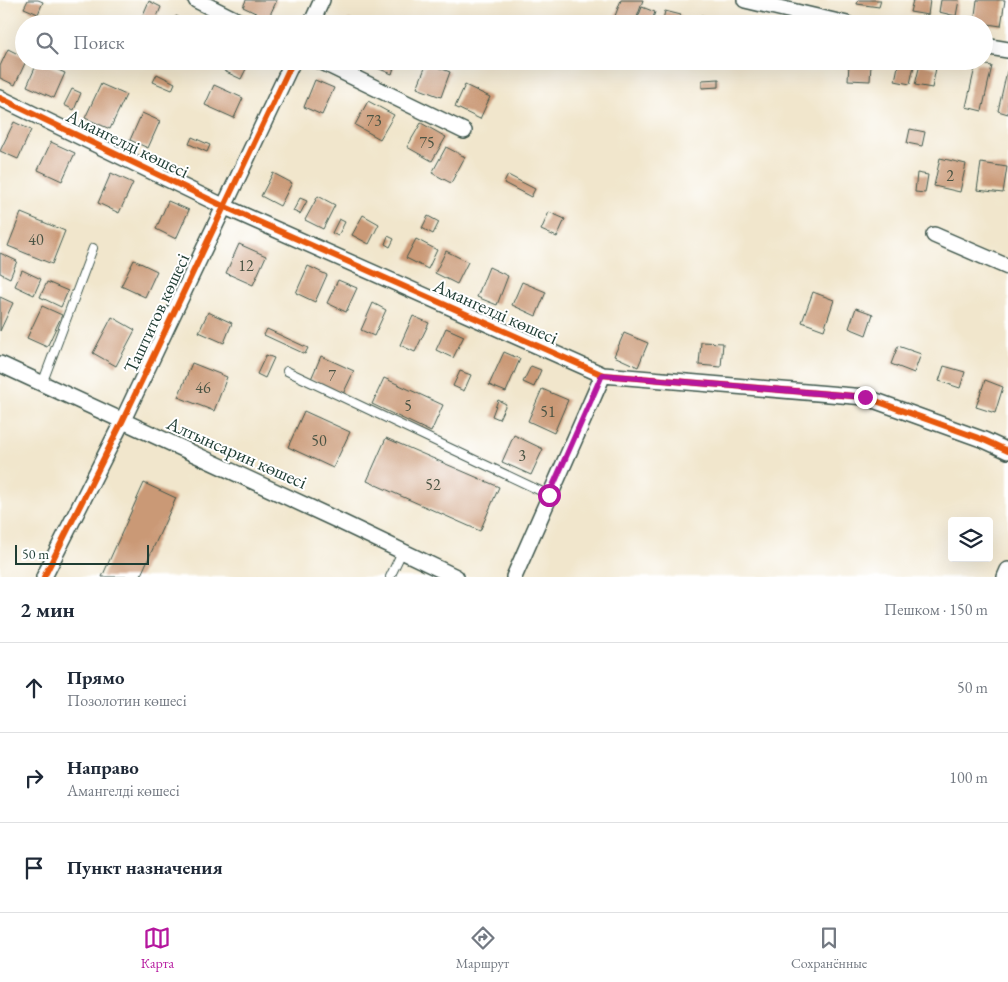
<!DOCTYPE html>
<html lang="ru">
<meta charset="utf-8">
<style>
:root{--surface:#fff;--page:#f2f2f3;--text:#1f2937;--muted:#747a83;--line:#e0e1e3;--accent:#b5179e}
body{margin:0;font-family:"EB Garamond",serif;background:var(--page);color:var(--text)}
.controls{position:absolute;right:15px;bottom:15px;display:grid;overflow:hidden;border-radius:5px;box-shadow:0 5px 20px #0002}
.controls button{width:45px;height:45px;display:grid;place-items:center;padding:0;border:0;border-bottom:1px solid var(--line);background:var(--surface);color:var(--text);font:25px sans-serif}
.scale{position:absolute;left:15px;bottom:12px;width:134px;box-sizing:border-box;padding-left:5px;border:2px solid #1f3d34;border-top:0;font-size:14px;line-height:18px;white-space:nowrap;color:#1f3d34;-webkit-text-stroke:4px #fff;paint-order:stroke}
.stop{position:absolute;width:15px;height:15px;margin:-11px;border:4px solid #b5179e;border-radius:50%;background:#fff}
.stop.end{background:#b5179e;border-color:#fff;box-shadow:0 1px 5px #0008}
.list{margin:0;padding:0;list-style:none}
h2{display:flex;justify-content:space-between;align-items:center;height:65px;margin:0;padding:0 20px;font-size:21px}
h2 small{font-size:16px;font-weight:400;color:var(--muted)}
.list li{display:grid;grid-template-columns:32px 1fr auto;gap:15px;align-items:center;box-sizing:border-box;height:90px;padding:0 20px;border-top:1px solid var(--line)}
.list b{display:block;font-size:19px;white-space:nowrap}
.list p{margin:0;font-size:16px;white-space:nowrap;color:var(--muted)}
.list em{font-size:16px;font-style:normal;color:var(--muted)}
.icon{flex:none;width:28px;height:28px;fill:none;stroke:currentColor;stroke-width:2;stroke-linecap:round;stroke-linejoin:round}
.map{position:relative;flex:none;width:1008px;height:577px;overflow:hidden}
.search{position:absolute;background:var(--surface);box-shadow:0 5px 20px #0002;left:15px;right:15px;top:15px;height:55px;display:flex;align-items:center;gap:12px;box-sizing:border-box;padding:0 18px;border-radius:28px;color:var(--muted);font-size:19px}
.sheet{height:335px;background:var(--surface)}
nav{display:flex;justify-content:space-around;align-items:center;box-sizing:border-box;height:70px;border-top:1px solid var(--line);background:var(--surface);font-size:14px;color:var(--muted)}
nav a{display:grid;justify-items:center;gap:2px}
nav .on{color:var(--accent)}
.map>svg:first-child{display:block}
.building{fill:#ca9976}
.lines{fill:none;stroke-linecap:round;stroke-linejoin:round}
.lane-casing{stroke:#3e564b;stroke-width:10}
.street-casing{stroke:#3e564b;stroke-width:18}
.lane{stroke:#fff;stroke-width:8}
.street{stroke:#fff;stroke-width:15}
.cycleway-casing{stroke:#fff;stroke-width:9}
.cycleway{stroke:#e8590c;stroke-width:6}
.route{stroke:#b5179e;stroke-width:6}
.labels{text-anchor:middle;stroke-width:4;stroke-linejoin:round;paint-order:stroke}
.number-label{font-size:16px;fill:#4a5444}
.street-label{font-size:19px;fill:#1f3d34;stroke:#fff}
</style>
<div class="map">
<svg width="1008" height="577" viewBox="0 0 1008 577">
<rect width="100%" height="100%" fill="#fff"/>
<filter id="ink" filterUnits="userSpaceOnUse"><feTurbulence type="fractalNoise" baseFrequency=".02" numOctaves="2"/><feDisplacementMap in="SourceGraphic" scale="10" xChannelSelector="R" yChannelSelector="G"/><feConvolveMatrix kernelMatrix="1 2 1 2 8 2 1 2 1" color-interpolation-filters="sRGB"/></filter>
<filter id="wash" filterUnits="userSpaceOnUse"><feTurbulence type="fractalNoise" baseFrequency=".0096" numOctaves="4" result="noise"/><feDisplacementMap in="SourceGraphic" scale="20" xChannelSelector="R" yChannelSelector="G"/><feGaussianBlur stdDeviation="1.12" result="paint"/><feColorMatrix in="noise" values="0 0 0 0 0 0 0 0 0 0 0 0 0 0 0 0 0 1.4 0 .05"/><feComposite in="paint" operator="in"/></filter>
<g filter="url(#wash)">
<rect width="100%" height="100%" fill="#f1e6cc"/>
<g id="blocks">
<path class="building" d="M28,0H38L43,2L38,14L24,8Z
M246,0H277L268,19L243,7Z
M621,0H643L635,23L615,16Z
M858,0H881L879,7L857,4Z
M913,0H930L928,15L910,12Z
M941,0H959L956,16L939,12Z
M977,0H1005L1001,26L974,22Z
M149,1L161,7L154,24H139Z
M642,7L655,12L651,24L636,23Z
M665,11L681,15L679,24H662Z
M701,15L716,19L715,24H699Z
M176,16L193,24H172Z
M349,19L358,24H347Z
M8,49L24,57V61H26L15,85L0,78V66Z
M38,61L65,73L54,98L27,86Z
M228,61H250L241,79L224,71Z
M379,61H396L392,74L377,68Z
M899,61H915L910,84L895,81Z
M427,63L450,72L441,97L417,88Z
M849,63L871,64L870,81L848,80Z
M976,63L992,66L982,111L966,107Z
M920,64L936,68L932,88L915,85Z
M1007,71L1008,72V114L998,111Z
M157,74L175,83L172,90L153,82Z
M719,79V87L702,88V80Z
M315,80L334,88L322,115L304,107Z
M101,84L126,95L110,129L85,118Z
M214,85L243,98L234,118L205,105Z
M465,85L490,97L480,119L455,107Z
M72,89L81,93L74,110L64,105Z
M368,101L394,115L380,139L355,125Z
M142,113L160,121L148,148L130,140Z
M14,122L31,130L18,159L0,151Z
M421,123L446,137L432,161L407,147Z
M910,129L925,132L922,146L907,143Z
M192,137L210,145L207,152L189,144Z
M51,142L75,153L62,181L38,170Z
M446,147L465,157L451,183L432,173Z
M940,158L966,164L960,192L934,186Z
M981,163L1007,167L1003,193L977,190Z
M111,173L133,183L119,213L98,203Z
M273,173L292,183L280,206L261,196Z
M917,173L928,175L925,193L915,192Z
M508,175L535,189L531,197L504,183Z
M318,196L335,205L323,229L305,220Z
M300,198L307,201L300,214L293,211Z
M168,201L189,210L176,239L156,229Z
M549,212L565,219L557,237L541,230Z
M21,213L65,231L52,264L8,246Z
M363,215L379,224L369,244L352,235Z
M428,216L439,222L433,234L422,228Z
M339,219L345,222L338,236L332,233Z
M388,236L394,239L390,247L385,244Z
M416,239L437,250L428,269L406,258Z
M239,244L266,256L253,285L226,273Z
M446,251L468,262L457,284L435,273Z
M0,253L17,261L10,278L0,273Z
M134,260L157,271L145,297L121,286Z
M308,266L327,275L315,302L296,293Z
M489,267L508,276L497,305L477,297Z
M22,270L41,279L34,295L15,286Z
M338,280L357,288L346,312L327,303Z
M47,282L68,291L61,307L40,297Z
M522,282L546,292L536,316L512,305Z
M813,292L834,300L824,330L802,322Z
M0,297L13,303L0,331Z
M373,303L386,310L374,336L361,330Z
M42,306L62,315L47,347L27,338Z
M856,308L873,314L866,335L849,328Z
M208,312L232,323L224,343L199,332Z
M413,316L429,323L415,352L400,345Z
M112,317L135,330L116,366L93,353Z
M446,328L464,336L453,358L436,350Z
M267,329L308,348L305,354L264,335Z
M624,333L648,343L638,367L614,356Z
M701,342L723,343L721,367L699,365Z
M898,346L921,354L914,373L891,364Z
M504,352L520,359L506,392L489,385Z
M266,355L274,358L265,378L257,374Z
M321,356L354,371L343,394L311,379Z
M192,363L227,377L214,411L178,397Z
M531,366L541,370L534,387L523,382Z
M944,366L965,372L960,388L939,381Z
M460,371L471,375L464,391L453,386Z
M384,378L443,405L431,432L372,404Z
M985,380L1003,387L995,413L976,407Z
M542,389L568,400L554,433L528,421Z
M498,400L506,404L499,419L492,416Z
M304,411L350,432L333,468L288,447Z
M514,435L543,449L531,475L502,462Z
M386,438L499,487L480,531L367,481Z
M144,483L176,498L140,577H102Z"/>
</g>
</g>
<g filter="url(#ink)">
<use href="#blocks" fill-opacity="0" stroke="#3e564b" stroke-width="1"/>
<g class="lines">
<defs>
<path id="lane" d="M287,371L549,495
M42,384L93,248
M390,577L402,552"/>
<path id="street" d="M196,0L244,24
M745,0L847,24
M311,24L322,0
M984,46L1008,50
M320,61L464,131
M0,98L223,206L603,375L865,397L984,440L1008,451
M934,235L1008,267
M0,364L339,521L456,577
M44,577L122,422L293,61
M514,577L603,375
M1005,577L1008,570"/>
</defs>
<use href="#lane" class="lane-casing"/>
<use href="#street" class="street-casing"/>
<use href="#lane" class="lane"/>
<use href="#street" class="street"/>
<defs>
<path id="cycleway" d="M0,98L223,206L603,375L865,397L984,440L1008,451
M44,577L122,422L293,61"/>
</defs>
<use href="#cycleway" class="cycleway-casing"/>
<use href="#cycleway" class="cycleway"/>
</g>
</g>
<g class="lines" filter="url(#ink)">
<path class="route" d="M549,495L602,375L865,397"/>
</g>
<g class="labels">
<g class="number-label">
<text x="374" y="126">73</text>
<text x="427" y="148">75</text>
<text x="950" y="181">2</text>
<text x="36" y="245">40</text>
<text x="246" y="271">12</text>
<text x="332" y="381">7</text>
<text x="203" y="393">46</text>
<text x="408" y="411">5</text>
<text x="548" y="417">51</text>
<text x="319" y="446">50</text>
<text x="522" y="461">3</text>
<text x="433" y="490">52</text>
</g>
<g class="street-label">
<text transform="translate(128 143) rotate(26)" y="7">Амангелді көшесі</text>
<text transform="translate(496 311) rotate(24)" y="7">Амангелді көшесі</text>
<text transform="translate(156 313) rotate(-65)" y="7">Таштитов көшесі</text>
<text transform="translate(237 452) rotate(24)" y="7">Алтынсарин көшесі</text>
</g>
</g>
</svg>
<div class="controls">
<button><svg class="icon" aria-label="layers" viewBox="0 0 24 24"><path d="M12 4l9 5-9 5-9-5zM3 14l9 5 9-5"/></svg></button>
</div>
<div class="scale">50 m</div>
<div class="stop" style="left:549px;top:495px"></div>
<div class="stop end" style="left:865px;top:397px"></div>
<div class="search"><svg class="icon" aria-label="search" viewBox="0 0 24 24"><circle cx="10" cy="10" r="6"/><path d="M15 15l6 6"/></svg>Поиск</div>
</div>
<section class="sheet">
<h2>2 мин<small>Пешком · 150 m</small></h2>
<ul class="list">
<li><svg class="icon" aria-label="ahead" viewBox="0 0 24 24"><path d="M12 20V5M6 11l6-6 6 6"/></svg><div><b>Прямо</b><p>Позолотин көшесі</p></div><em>50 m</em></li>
<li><svg class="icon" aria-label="right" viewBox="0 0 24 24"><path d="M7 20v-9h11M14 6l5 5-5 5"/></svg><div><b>Направо</b><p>Амангелді көшесі</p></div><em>100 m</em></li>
<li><svg class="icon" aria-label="arrive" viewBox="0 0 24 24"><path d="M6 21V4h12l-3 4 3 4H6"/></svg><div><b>Пункт назначения</b></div></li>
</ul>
</section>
<nav>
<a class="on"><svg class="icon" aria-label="map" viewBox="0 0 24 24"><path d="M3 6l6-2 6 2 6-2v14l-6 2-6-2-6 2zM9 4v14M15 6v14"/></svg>Карта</a>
<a><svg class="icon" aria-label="directions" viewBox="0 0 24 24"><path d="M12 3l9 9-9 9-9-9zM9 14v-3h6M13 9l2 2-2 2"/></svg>Маршрут</a>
<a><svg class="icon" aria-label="saved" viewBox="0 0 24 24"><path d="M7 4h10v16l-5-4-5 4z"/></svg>Сохранённые</a>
</nav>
